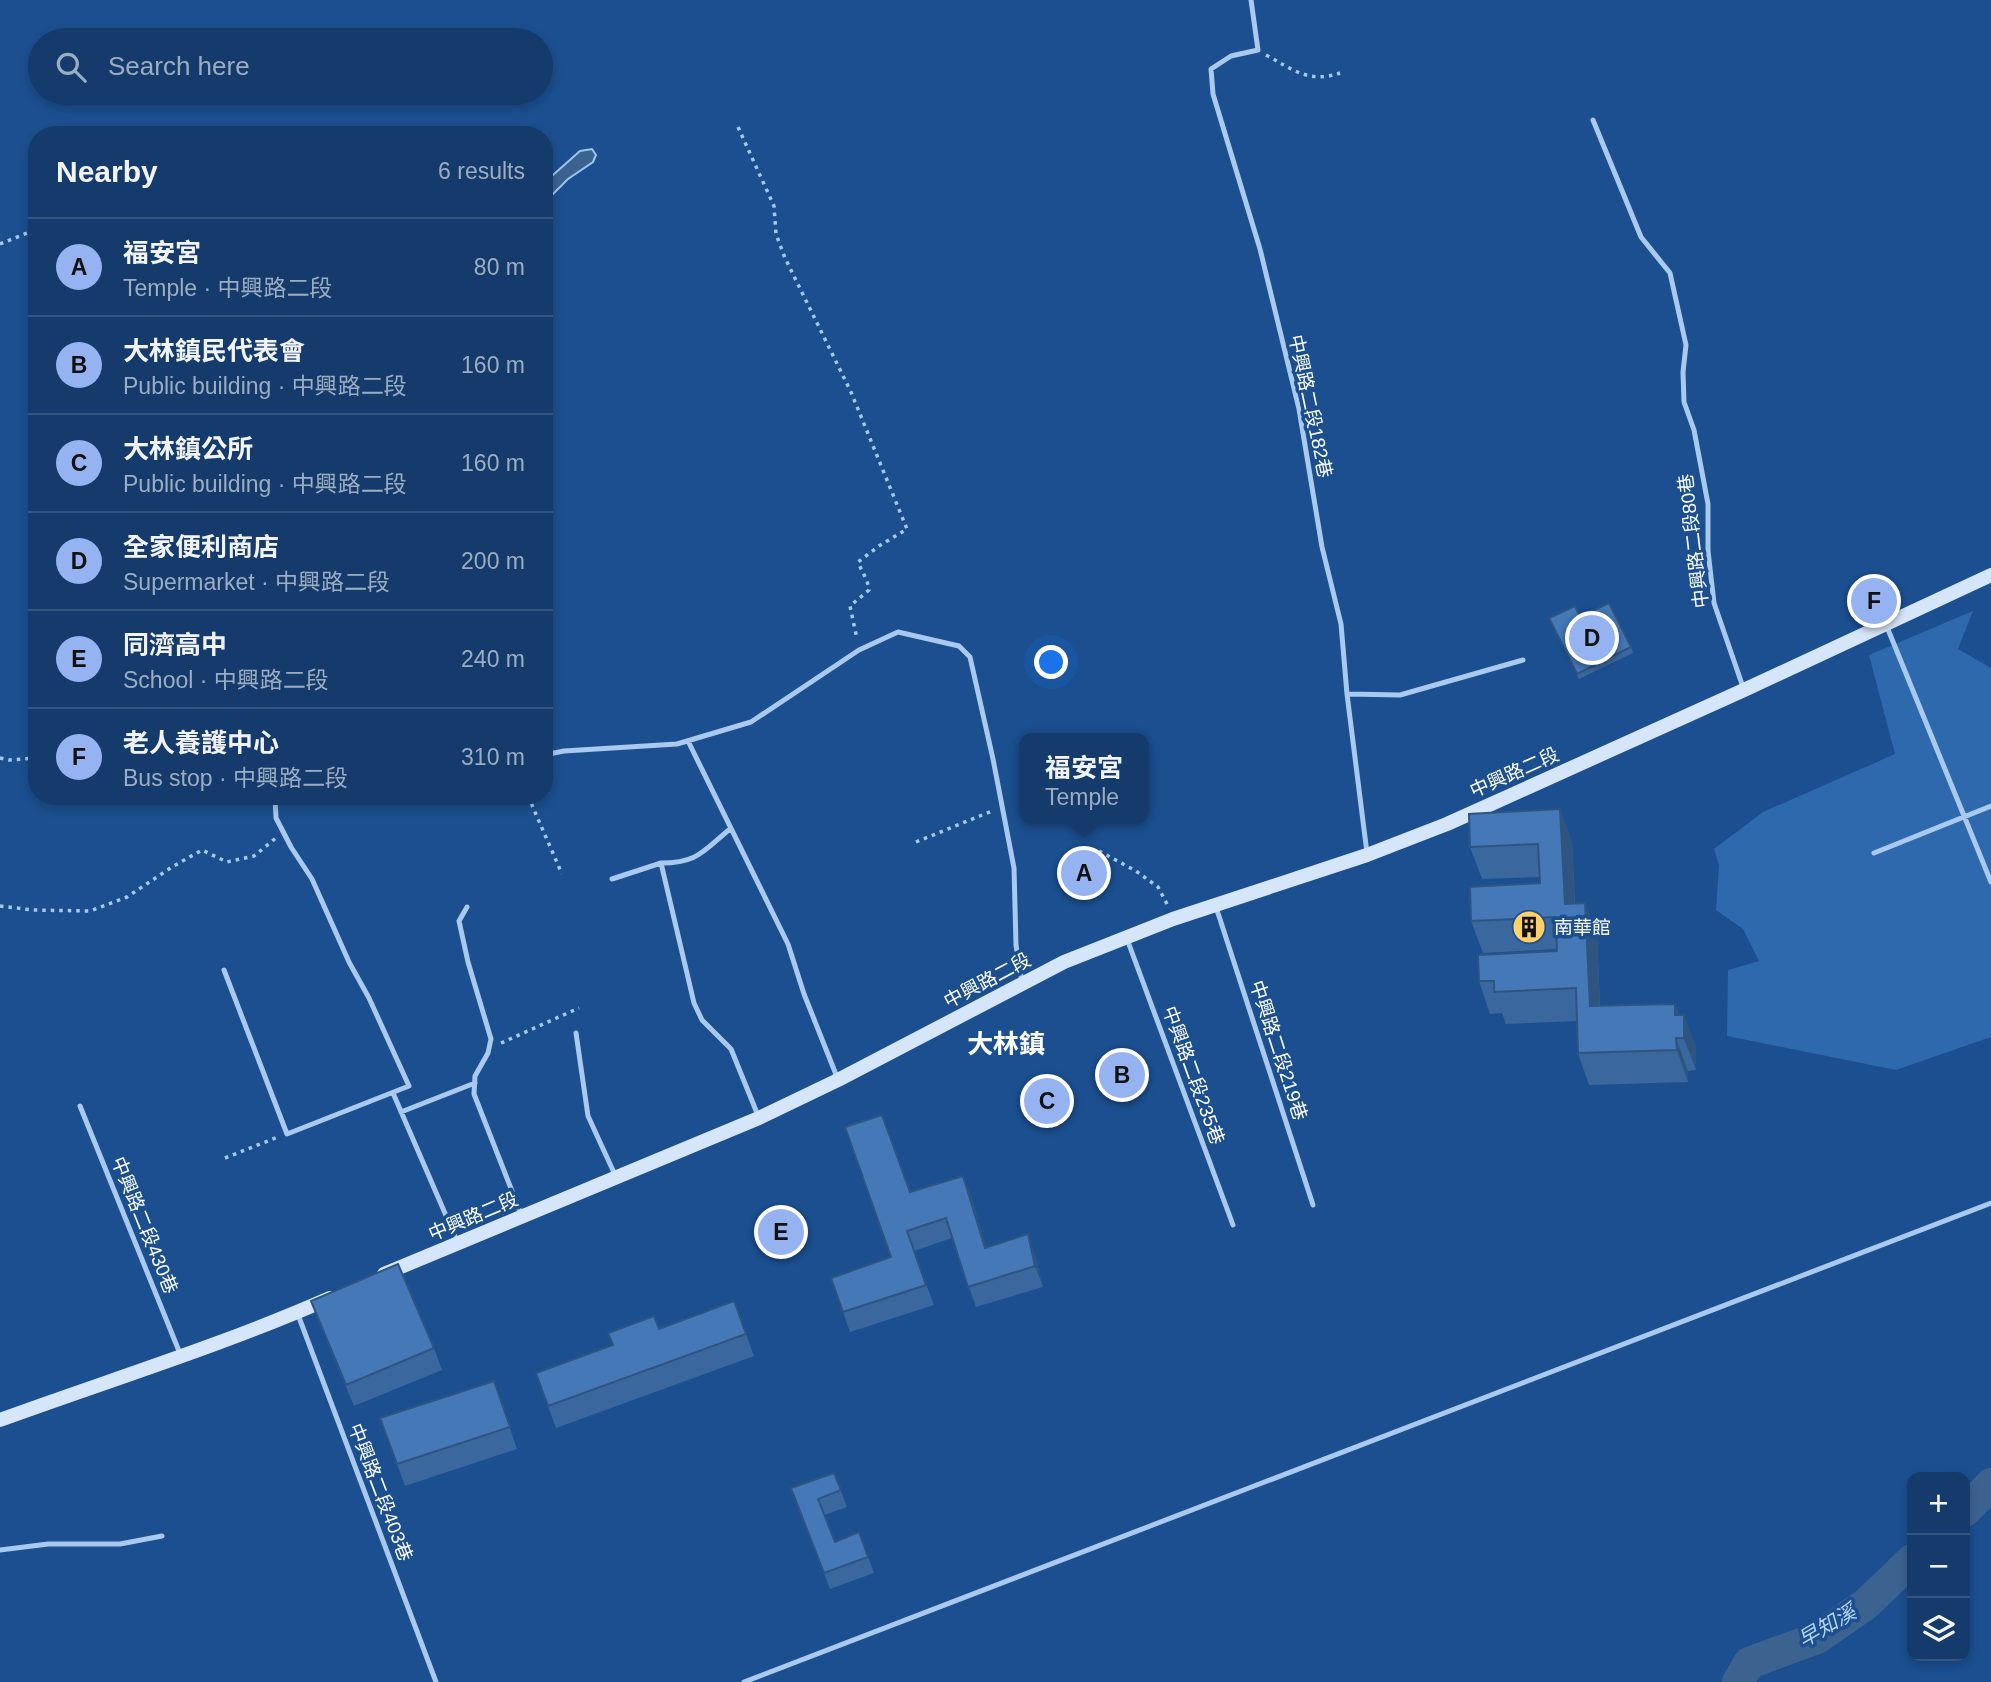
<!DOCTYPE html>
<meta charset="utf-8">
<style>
:root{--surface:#143b6b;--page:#1d4271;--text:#f1f3f6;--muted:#9dadc1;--line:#33557e;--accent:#95b2f1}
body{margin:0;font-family:Helvetica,"Noto Sans TC",sans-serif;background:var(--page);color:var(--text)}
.controls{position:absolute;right:21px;bottom:21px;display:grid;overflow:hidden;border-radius:14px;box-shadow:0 4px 10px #0003}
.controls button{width:63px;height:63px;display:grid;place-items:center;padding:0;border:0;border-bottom:2px solid var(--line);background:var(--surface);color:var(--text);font:35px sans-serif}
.you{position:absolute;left:1052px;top:663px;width:24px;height:24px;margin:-18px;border:5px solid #fff;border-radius:50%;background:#1a73e8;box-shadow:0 0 0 10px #1a73e833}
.badge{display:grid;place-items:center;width:46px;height:46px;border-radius:50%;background:var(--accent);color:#111;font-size:23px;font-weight:700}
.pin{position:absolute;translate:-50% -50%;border:4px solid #fff;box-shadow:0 2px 7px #0006}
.popup{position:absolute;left:1019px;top:733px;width:130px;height:91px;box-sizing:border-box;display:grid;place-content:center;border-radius:14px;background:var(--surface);filter:drop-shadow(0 2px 5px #0005);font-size:23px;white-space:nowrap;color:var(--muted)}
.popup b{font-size:26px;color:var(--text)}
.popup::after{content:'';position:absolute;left:50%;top:100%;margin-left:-14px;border:14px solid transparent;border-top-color:var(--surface)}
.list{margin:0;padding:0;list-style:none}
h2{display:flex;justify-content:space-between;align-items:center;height:91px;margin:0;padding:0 28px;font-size:30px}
h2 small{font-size:23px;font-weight:400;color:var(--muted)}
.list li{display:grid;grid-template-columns:46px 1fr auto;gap:21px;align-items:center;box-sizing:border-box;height:98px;padding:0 28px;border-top:2px solid var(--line)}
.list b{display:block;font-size:26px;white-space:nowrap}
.list p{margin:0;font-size:23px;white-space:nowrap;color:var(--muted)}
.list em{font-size:23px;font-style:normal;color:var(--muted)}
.icon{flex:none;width:38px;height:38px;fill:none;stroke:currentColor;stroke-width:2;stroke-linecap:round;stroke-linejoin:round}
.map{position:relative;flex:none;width:1991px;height:1682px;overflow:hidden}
.search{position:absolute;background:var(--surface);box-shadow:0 4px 10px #0003;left:28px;top:28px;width:525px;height:77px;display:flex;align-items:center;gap:18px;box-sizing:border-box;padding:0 24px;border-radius:38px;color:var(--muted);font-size:26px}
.panel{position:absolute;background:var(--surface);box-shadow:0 4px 10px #0003;left:28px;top:126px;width:525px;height:679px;border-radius:28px}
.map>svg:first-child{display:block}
.green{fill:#2e69ad}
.water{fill:#3c6290;stroke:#9cc4f0;stroke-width:2}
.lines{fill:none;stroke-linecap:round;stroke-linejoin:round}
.river{stroke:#3c6290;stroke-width:32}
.path{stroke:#a9c9ee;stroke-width:3.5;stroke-dasharray:3.5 5;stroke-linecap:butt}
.lane{stroke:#a9c9ee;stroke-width:5}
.secondary{stroke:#d6e6fa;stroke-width:14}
.wall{fill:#3a679d}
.shaded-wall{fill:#305480}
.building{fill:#4478b7;stroke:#305480;stroke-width:2}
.labels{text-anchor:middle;stroke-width:7;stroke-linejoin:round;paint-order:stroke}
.street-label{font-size:19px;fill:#fff;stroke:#1b4f8f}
.poi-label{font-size:19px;fill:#fff;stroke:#1b4f8f;text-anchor:start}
.water-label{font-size:21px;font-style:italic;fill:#b5d3f5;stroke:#1b4f8f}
.district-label{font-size:26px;font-weight:bold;fill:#fff;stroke:#1b4f8f}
</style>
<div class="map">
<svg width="1991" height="1682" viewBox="0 0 1991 1682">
<rect width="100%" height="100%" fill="#1b4f8f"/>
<path class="green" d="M1973,611L1958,649L1991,668V1037L1896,1070L1727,1036L1728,970L1759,961L1743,929L1716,910L1719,865L1714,849L1763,812L1895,754L1869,655Z"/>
<path class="water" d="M592,149L596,155L593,162L568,179L544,203V183L580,151Z"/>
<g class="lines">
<path class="river" d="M1965,1511L1991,1484
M1738,1682L1749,1663L1817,1638L1866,1604L1912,1560"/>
<path class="path" d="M1266,55C1292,69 1309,84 1340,73
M738,127L774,206L776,234L785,258L851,392L907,529L879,546L858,562C862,572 868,580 869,590L850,606L857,639
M0,244L37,229
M0,758L9,760L37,758
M528,796L562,874
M916,842L992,811
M1099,851L1136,871L1158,887L1167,904
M0,906L32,910L90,911L127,897L172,867L202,850L227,862L254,856L276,838
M501,1043L579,1008
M225,1158L278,1137"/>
<path class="lane" d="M1251,0L1258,50L1231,56L1211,69L1213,94L1260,249L1299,409L1322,547L1341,624L1347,694L1367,853
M1593,120L1641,237L1670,273L1686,345L1683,372L1684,402L1694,430L1708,504V551L1714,603L1744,690
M1887,627L1991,882
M1347,694L1400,695L1523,660
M688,741L788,944L804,994L837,1077
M544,755L564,751L677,744L751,722L859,650L898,632L959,646L970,657L993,759L1014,868L1016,945L1022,983
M1874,853L1991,806
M661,863C698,863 703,851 730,829
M612,879L661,863L694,1003L702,1020L731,1049L759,1118
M467,907L459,921L468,962L491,1039L488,1053L475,1076L474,1094L521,1214
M1216,907L1313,1205
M1127,939L1233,1225
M224,970L287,1134L409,1086L369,998L349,962L312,879L291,847L276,818L275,798L285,796
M576,1033L588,1116L616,1177
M393,1093L457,1241
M80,1106L181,1356
M401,1112L475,1083
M297,1312L436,1682
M0,1550L48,1544H120L162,1536
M744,1682L1991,1203"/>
<path class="secondary" d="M384,1274L759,1118L838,1080L1064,962L1173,919L1367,855L1447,824L1744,690L1991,575
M0,1420C110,1380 223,1345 330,1298"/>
</g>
<path class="wall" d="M1580,617L1631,647L1633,653L1579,679L1549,618Z
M1572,841L1575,904L1585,903L1597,935L1600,1006L1675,1004L1679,1015L1696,1047V1070L1688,1071V1082L1589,1085L1578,1053L1577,1021L1506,1024L1502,1013L1490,1014L1479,981L1557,951V949L1483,953L1471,921L1540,883V877L1482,879L1470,847Z
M910,1192L971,1196L986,1247L1035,1255L1043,1287L976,1307L952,1238L914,1251L934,1305L850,1332L831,1278L891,1257Z
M311,1301L434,1348L442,1370L354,1406L319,1322Z
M734,1301L754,1356L556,1428L536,1373Z
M494,1381L517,1449L405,1486L380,1418Z
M834,1473L847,1507L824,1515L835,1542L859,1532L874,1573L830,1589L791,1488Z"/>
<path class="shaded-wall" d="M1560,809L1572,841L1576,936L1565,904Z
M1585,903L1597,935L1601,1038L1590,1006Z
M1675,1004L1684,1029V1015L1696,1047V1070L1675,1015Z
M1676,1038L1688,1071V1082L1677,1050Z
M963,1176L971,1196L993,1268L985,1248Z
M1028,1234L1035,1255L1043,1287L1035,1266Z"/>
<path class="building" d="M1609,603L1631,647L1577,674L1549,618L1575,606L1580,617Z
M1560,809L1565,904L1585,903L1590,1006L1675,1004V1015H1684V1038H1676L1677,1050L1578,1053L1576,988L1494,992V981H1479L1478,955L1557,951L1556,917L1471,921L1470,887L1540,883L1538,844L1470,847L1469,814Z
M882,1115L910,1192L963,1176L985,1248L1028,1234L1035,1266L968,1287L946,1218L907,1231L926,1285L843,1312L831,1278L891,1257L845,1127Z
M398,1264L434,1348L346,1385L311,1301Z
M734,1301L746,1334L548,1406L536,1373L613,1345L608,1333L654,1316L659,1329Z
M494,1381L510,1427L397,1464L380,1418Z
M834,1473L841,1490L818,1499L835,1542L859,1532L868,1557L824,1573L791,1488Z"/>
<defs>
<symbol id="building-disc" viewBox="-11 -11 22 22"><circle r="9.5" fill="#ffd166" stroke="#1b4f8f"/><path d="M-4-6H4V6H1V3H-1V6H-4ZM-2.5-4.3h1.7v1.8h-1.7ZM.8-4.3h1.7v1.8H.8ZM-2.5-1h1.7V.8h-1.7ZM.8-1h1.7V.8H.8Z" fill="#111"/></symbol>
</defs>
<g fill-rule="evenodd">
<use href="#building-disc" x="1510" y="908" width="38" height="38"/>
</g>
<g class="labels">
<g class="street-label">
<text transform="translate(1311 406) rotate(78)" y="7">中興路二段182巷</text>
<text transform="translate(1693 541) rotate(-97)" y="7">中興路二段80巷</text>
<text transform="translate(1514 772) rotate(-24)" y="7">中興路二段</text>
<text transform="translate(987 980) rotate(-28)" y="7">中興路二段</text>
<text transform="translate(1279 1050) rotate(72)" y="7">中興路二段219巷</text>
<text transform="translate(1194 1075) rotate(70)" y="7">中興路二段235巷</text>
<text transform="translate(473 1216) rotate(-23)" y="7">中興路二段</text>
<text transform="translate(145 1225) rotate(68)" y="7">中興路二段430巷</text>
<text transform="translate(381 1492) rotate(69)" y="7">中興路二段403巷</text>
</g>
<g class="poi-label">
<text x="1554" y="934">南華館</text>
</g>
<g class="water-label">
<text transform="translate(1827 1626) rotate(-30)" y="7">早知溪</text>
</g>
<g class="district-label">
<text x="1006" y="1053">大林鎮</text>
</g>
</g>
</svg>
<div class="controls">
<button>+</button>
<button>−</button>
<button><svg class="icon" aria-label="layers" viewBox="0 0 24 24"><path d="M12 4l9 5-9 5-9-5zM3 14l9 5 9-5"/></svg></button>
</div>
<div class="you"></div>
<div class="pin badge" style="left:1084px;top:873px">A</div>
<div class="popup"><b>福安宮</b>Temple</div>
<div class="pin badge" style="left:1122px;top:1075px">B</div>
<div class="pin badge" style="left:1047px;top:1101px">C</div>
<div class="pin badge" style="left:1592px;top:638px">D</div>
<div class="pin badge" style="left:781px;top:1232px">E</div>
<div class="pin badge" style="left:1874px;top:601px">F</div>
<div class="search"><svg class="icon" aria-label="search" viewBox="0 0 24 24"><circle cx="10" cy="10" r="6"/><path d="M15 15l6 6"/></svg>Search here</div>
<section class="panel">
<h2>Nearby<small>6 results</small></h2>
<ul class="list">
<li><span class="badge">A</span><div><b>福安宮</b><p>Temple · 中興路二段</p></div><em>80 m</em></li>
<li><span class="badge">B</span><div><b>大林鎮民代表會</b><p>Public building · 中興路二段</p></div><em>160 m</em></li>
<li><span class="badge">C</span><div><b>大林鎮公所</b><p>Public building · 中興路二段</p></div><em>160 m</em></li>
<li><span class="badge">D</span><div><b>全家便利商店</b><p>Supermarket · 中興路二段</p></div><em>200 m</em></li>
<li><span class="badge">E</span><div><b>同濟高中</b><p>School · 中興路二段</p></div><em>240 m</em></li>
<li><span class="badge">F</span><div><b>老人養護中心</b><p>Bus stop · 中興路二段</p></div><em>310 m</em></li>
</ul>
</section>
</div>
